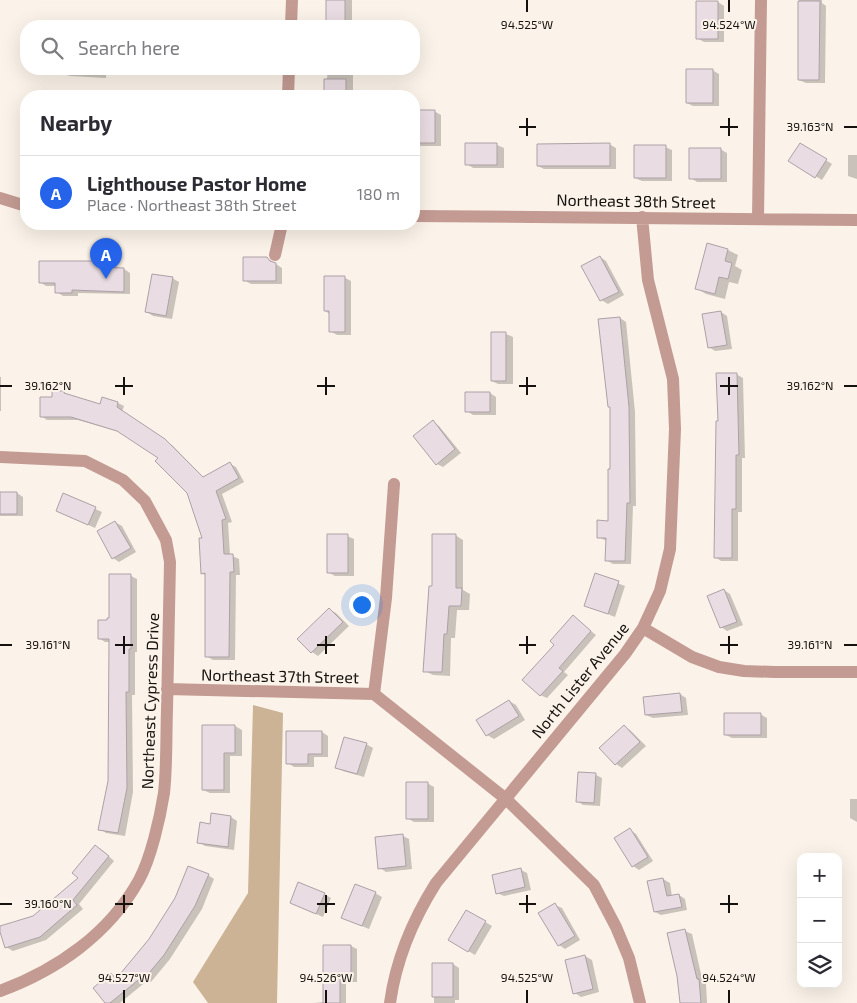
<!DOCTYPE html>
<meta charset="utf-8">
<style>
:root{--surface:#fff;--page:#f7f7f7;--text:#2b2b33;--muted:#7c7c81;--line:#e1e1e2;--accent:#2563eb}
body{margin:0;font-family:"Exo 2",sans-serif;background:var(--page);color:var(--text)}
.controls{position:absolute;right:15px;bottom:15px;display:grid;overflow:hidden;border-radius:10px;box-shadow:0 5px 20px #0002}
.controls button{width:45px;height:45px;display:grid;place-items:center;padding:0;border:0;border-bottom:1px solid var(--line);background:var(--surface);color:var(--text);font:25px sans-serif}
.you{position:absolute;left:361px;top:604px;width:18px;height:18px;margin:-12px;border:4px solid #fff;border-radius:50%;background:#1a73e8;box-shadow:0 0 0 8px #1a73e833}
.badge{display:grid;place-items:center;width:32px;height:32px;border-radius:50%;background:var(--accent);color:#fff;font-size:16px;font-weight:700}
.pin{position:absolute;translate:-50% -41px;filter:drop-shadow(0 1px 2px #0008)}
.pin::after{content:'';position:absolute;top:26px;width:18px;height:15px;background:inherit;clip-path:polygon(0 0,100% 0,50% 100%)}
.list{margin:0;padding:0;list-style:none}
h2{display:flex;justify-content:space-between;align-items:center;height:65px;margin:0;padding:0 20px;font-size:21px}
h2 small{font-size:16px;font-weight:400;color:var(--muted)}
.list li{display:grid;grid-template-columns:32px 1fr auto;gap:15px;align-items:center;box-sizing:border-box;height:75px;padding:0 20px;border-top:1px solid var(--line)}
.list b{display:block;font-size:19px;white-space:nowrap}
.list p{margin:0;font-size:16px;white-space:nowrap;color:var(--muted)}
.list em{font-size:16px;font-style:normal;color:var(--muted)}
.icon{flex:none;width:28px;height:28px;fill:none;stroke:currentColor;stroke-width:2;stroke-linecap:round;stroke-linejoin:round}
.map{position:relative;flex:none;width:857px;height:1003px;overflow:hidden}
.search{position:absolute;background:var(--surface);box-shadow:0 5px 20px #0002;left:20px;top:20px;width:400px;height:55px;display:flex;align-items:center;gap:12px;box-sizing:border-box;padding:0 18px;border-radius:20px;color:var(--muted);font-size:19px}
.panel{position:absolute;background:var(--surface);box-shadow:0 5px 20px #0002;left:20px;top:90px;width:400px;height:140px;border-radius:20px}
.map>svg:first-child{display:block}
.forest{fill:#ccb395}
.shadow{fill:#0003}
.building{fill:#e9dce2;stroke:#ada1a7}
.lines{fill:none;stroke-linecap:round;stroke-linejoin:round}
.street{stroke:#c39b93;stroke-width:12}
.ticks{fill:none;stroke:#14110e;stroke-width:2}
.labels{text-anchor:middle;stroke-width:4;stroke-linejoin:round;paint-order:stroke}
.street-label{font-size:16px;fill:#14110e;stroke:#fbf3e9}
.ticks-label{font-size:12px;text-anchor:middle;fill:#14110e;stroke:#fbf3e9;stroke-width:4;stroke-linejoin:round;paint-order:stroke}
</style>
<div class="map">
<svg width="857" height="1003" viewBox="0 0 857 1003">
<rect width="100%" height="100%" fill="#fbf3e9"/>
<path class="forest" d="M253,705L283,713L277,1003H208L193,982L248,893Z"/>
<path class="shadow" d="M327,0H352V26H327Z
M799,0H822V3L826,6L825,83H806L799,80Z
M718,2L724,6V42H704L697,38Z
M77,22L79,24L82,26H72Z
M57,69H110V75H106V78L70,76L67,75V71Z
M328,69H353V96H325Z
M712,70L719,74V106H693L687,103Z
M434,111L441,115V146H421L414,143Z
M609,144L616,148V169H544L538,166Z
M800,144L832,164L822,180L790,161Z
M467,145H497L504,148V168H473L467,164Z
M665,147L672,150V181H642L635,178Z
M720,149L727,153V182H697L691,178Z
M848,155H857V179L848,176Z
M728,250L738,255L735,266L742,270L738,284L729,282L725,299L706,294L696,288Z
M600,257L606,261L624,295L608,304L601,300L583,267Z
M267,258L282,268V284H251L244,280Z
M99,263L105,266V269H124L130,273V294L78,293V296H63L57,292V286H46L40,282Z
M172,278L179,282L172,319L153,316L147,312Z
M325,278H345L351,281V335H337L330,331V314L325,311Z
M721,312L727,316L732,349L715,351L709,347Z
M620,318L626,322L635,412L636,506H633L631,564H613L606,560L607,541L598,537L609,522Z
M492,334H506L513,337V384H498L492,381Z
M736,374L743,378L745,458H742V512H738V561H721L715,557L720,422Z
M0,377H1V411H0Z
M64,392L70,396L100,405L118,403L124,406L122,412L172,445L204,478L230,464L236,467L244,482L222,494L232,522L228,523L230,555L239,559L240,575H236L235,660H213L206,656V576L202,573L204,539L188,492L160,458L123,433L78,420H47L41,416L53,398Z
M467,393H490L496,397V415H473L467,411Z
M433,422L439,426L461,453L443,467L437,464Z
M0,493H17L23,497V516H0Z
M64,495L102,512L95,528L57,511Z
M115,522L122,526L136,552L119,562L113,558Z
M455,535L463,540V590L470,594L469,610H457L455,638H451L450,676L433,675L425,671L433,588Z
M347,536L354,539V576H335L328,572Z
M596,575L625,586L615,617L585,605Z
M131,576L137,579V652H135V695H132L133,792L125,836L106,833L100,829L109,781L110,642H105L99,638L111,620Z
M724,590L730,594L743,625L727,631L721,627Z
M329,609L336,613L349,626L318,656L312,652L299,639Z
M573,617L596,635L564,672L568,675L547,698L540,695L556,644Z
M680,694L686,698L688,715L653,718L646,715Z
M509,701L516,705L525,720L494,739L487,735L478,721Z
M760,714L767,718V738H732L726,735Z
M203,726H235L242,730V756H230V793H210L203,790Z
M624,726L630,730L646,746L622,768L616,764Z
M322,732L328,736V757H314V767H294L288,763Z
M366,744L373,748L364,777L343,771L336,767Z
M596,775L602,778L600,806L583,805L577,801Z
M427,783L434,787V822H414L407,818Z
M850,799H857V822L850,818Z
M212,815L231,817L237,821L234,850L205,846L199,842L211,825Z
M630,830L636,834L653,861L639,870L633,866Z
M403,836L409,839L412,869L386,872L380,868Z
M102,850L114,861L79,904L83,909L46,940L13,951L6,947L0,928L34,917L80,878Z
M521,870L527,873L531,890L504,896L497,893Z
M208,875L214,879L202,909L170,959L151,982L148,980L120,1003H107L111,975L118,978Z
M663,879L670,883L672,897L679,895L685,899L687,910L661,915L655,912Z
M375,893L382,897L369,929L349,921Z
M324,894L331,898L323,917L298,906Z
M555,905L562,908L580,940L565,949L559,945Z
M466,911L492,926L475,955L450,940Z
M685,931L692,934L703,983L706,984L707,1003H681Z
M351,946L357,949V982H346V1003H314L324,1002Z
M585,956L592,960L599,992L581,997L575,993Z
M434,964H453L459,968V1000H455V1003H434Z"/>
<path class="building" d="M326,0H345V22H326Z
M696,1H718V39H696Z
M798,1H820L819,80H798Z
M686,69H713V103H686Z
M324,79H346V96H324Z
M414,110H435V143H414Z
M465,143H497V165H465Z
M610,143V166H537V144Z
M800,143L827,159L815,178L788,161Z
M634,145H666V178H634Z
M689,148H721V179H689Z
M707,243L728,249L725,261L732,263L728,279L719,277L715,294L695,289Z
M600,256L619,292L600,301L581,266Z
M243,257H267L270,261L276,263V281H243Z
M39,261H99V267L124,268V292L72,290V293H55V283H39Z
M152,274L173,277L166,316L145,312Z
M324,276H345V332H329V311H324Z
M721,311L727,345L708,348L702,314Z
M620,317L629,407L630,503H627L625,561H605L606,538H597V520L608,521V469H610V407H608L598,319Z
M491,332H506V381H491Z
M716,373H737L739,455H736V509H732V558H714L716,421H718Z
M52,391H64V393L100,404L102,397L118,402L117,407L165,439L203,477L230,462L239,478L216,491L226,519L222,520L224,554H233L234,572H230L229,657H205V573L201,574L199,538H202L187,493L155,461L158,458L117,431L71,417H40V397H52Z
M465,392H490V412H465Z
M433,420L455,449L436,465L413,436Z
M0,492H17V514H0Z
M63,493L96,507L88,525L56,511Z
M115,521L131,548L112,559L97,531Z
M327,534H348V573H327Z
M432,534H456V588H462L461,606H449L447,634H444L442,672H423L429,586H432Z
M595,573L619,581L608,614L584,606Z
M109,574H131V649H129V692H126L127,788L118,833L98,830L108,781L109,639H98V620H107V618H109Z
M724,589L737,622L720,628L707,596Z
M329,608L343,622L311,653L297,639Z
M573,615L591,631L559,668L563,671L540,696L522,680L554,645L550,641Z
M680,693L682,712L645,715L643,697Z
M509,700L519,716L486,736L476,720Z
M724,713H761V735H724Z
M202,725H235V753H224V790H202Z
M624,725L640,742L615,765L599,748Z
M286,731H322V754H308V764H286Z
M344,737L367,743L357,774L335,768Z
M578,772L596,773L594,803L576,802Z
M406,782H428V819H406Z
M211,813L231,816L228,847L197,843L200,822L210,824Z
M630,828L648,857L632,867L614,838Z
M403,834L406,866L378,869L375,837Z
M95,845L109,856L73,900L77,905L40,937L5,948L0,932V926L33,916L78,878L72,873Z
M188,866L209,874L195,906L164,955L144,979L142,977L110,1003H105L93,988L111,973L116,979L149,939L175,898Z
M521,868L525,887L496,894L492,875Z
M663,878L667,896L679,894L682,907L654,912L647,881Z
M298,882L325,893L316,914L290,903Z
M355,884L376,892L362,926L341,918Z
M555,903L575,936L558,946L538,913Z
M466,910L486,921L468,952L448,940Z
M685,929L697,979H699L701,1003H680L677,976L667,933Z
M323,945H351V979H340V1003H323Z
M585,955L593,989L573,994L565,960Z
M432,963H453V997H432Z"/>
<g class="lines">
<path class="street" d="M291,26L292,0
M288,96L289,69
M0,198L26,206
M414,216L857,220
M758,219L761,0
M275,255L282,224
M0,457L85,461L123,480L145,501L166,540L170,562C169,611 168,661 167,710C166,737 167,766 164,793C160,818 151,858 139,880C109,934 57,970 0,991
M643,628L692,657L719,667L744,671L775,672H857
M167,689L374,694L506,799L594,885L616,927L629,958L640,1003
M374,694L386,598L394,484
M390,1003C396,959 412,921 436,883L625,654L643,628L660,591L670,549L675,429L673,379L648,280L642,217"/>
</g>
<path class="ticks" d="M527,0V12M729,0V12M527,118V136M729,118V136M519,127H536M720,127H738M844,127H857M124,377V395M326,377V395M527,377V395M729,377V395M0,386H12M115,386H133M317,386H335M519,386H536M720,386H738M844,386H857M124,636V654M326,636V654M527,636V654M729,636V654M0,645H12M115,645H133M317,645H335M519,645H536M720,645H738M844,645H857M124,895V913M326,895V913M527,895V913M729,895V913M0,904H12M115,904H133M317,904H335M519,904H536M720,904H738M124,990V1003M326,990V1003M527,990V1003M729,990V1003"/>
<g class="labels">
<g class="street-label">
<text transform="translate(636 201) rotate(1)" y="6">Northeast 38th Street</text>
<text transform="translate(280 676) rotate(1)" y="6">Northeast 37th Street</text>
<text transform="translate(580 680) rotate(-51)" y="6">North Lister Avenue</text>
<text transform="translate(150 701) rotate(-88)" y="6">Northeast Cypress Drive</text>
</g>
</g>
<g class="ticks-label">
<text x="527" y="29">94.525°W</text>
<text x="729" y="29">94.524°W</text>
<text x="810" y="131">39.163°N</text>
<text x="48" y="390">39.162°N</text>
<text x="810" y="390">39.162°N</text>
<text x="48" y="649">39.161°N</text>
<text x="810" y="649">39.161°N</text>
<text x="48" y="908">39.160°N</text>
<text x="124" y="982">94.527°W</text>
<text x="326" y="982">94.526°W</text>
<text x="527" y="982">94.525°W</text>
<text x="729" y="982">94.524°W</text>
</g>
</svg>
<div class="controls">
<button>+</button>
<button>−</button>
<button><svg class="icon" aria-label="layers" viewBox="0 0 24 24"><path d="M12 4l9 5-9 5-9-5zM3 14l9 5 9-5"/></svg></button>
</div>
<div class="you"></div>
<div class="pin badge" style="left:106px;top:279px">A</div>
<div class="search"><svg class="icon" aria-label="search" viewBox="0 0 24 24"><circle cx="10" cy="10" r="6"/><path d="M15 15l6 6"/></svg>Search here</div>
<section class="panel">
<h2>Nearby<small></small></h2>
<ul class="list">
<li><span class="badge">A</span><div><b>Lighthouse Pastor Home</b><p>Place · Northeast 38th Street</p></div><em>180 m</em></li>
</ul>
</section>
</div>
